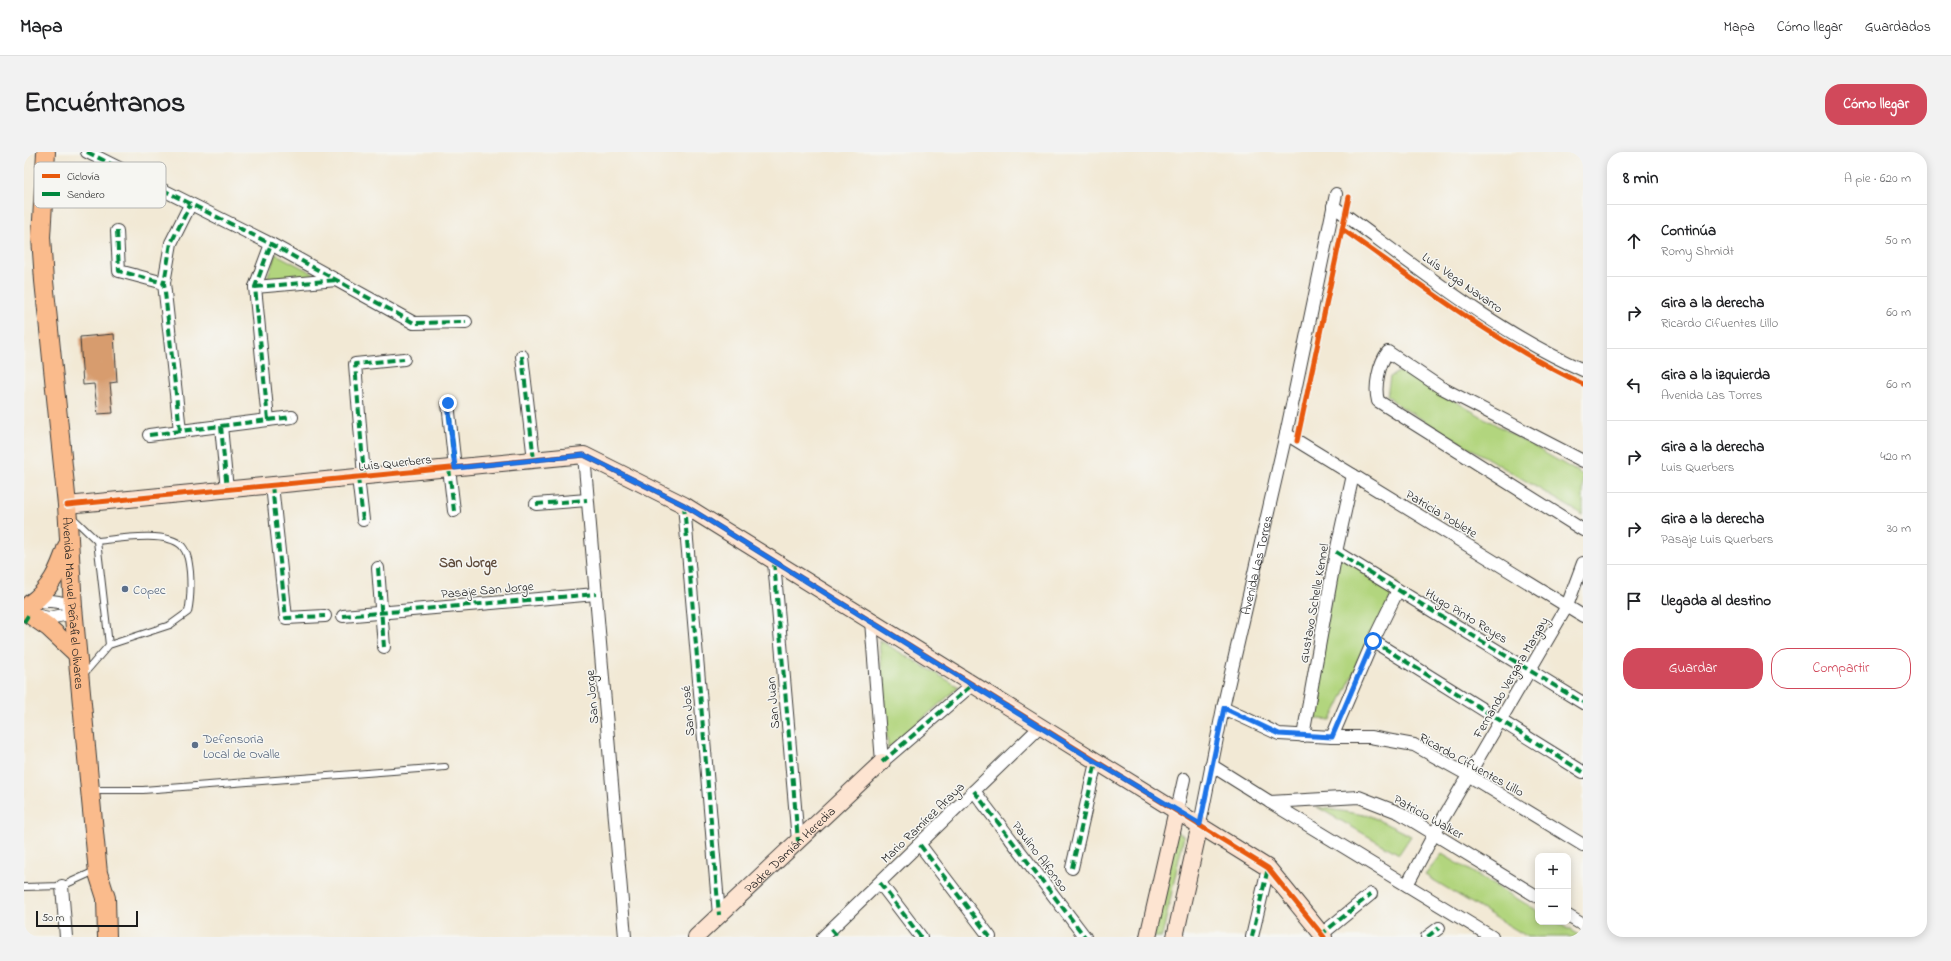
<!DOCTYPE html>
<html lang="es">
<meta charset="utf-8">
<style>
:root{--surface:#fff;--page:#f2f2f2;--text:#202124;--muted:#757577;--line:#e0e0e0;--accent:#d1495b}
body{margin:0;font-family:"Indie Flower",sans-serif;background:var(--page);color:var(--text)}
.controls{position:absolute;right:12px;bottom:12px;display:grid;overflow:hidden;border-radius:8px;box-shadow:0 2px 10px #0003}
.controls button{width:36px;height:36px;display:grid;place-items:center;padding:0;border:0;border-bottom:1px solid var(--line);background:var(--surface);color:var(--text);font:20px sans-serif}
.scale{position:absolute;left:12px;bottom:10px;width:102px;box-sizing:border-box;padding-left:4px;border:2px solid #1c1c1c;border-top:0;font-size:11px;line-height:14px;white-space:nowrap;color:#1c1c1c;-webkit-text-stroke:3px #f6f6f2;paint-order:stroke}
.stop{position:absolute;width:12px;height:12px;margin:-9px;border:3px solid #1a73e8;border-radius:50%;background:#fff}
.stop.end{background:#1a73e8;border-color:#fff;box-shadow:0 1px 4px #0008}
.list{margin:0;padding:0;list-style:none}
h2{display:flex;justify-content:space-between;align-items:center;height:52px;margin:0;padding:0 16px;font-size:17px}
h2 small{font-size:13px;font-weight:400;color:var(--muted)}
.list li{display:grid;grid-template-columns:26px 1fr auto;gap:12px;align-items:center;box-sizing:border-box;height:72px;padding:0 16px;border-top:1px solid var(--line)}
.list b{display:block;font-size:15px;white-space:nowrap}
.list p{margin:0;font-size:13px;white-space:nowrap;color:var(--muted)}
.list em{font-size:13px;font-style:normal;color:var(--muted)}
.actions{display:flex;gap:8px;padding:12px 16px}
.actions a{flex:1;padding:9px 0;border:1px solid var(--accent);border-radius:16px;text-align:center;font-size:14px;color:var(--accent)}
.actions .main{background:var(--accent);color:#fff}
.icon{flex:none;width:22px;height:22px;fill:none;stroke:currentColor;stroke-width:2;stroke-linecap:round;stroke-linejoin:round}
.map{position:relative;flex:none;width:1559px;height:785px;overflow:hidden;border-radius:16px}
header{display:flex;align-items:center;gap:24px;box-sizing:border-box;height:56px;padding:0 20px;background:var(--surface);border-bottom:1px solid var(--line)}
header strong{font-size:19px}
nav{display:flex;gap:22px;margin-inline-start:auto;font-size:14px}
.intro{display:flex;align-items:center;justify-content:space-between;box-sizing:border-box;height:96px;padding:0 24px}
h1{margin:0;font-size:28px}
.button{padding:10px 18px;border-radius:16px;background:var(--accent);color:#fff;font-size:14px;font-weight:700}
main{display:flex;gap:24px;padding:0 24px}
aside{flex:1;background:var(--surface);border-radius:16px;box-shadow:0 2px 10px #0003}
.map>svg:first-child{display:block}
.green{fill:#b2d57e;stroke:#67784d}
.building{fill:#d79c6e}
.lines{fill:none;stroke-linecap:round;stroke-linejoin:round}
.lane-casing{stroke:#3c3b38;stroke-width:8}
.street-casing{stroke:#3c3b38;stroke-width:14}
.secondary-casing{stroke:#3c3b38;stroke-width:18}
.primary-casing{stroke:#3c3b38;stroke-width:20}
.lane{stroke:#fff;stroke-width:6}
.street{stroke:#fff;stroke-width:12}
.secondary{stroke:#fde4d1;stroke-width:16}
.primary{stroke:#fabb8c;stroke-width:18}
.quiet{stroke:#00873e;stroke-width:4;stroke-dasharray:8 4;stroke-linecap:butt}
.cycleway-casing{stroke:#f6f6f2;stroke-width:8}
.cycleway{stroke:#e8590c;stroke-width:5}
.route{stroke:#1a73e8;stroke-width:5}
.service-dot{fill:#5c6f8a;stroke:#f6f6f2;stroke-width:1.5}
.labels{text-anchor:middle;stroke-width:3;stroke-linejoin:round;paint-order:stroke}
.street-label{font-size:13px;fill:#1c1c1c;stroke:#f6f6f2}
.service-label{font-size:13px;fill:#4e5e75;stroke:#f6f6f2;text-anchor:start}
.neighbourhood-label{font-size:14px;font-weight:bold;fill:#5d4939;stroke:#f6f6f2}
.key{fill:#f6f6f2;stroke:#b5b5b2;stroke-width:1}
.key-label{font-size:11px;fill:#1c1c1c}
</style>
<header>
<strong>Mapa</strong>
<nav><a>Mapa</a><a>Cómo llegar</a><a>Guardados</a></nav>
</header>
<div class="intro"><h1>Encuéntranos</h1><a class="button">Cómo llegar</a></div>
<main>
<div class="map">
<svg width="1559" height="785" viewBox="0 0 1559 785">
<rect width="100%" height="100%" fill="#f6f6f2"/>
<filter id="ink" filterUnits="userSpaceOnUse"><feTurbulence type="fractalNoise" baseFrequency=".025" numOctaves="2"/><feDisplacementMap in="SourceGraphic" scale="8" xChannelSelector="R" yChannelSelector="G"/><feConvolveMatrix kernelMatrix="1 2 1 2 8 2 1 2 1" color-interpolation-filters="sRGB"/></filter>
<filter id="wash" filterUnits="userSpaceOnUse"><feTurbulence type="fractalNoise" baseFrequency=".012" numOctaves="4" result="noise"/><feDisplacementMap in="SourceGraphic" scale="16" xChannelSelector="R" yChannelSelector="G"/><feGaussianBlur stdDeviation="0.9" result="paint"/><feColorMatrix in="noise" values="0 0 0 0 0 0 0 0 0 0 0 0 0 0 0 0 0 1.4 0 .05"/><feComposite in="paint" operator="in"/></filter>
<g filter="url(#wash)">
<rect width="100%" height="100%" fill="#f2e9d5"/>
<path class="green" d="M252,102L296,125L242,129Z
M1377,218L1559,323V363L1374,253L1363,243L1366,225Z
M1317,397L1374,431L1307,568L1282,566Z
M855,488L935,535L864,597Z
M1293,655L1346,664L1387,684L1375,702Z
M1152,679L1160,684L1138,785H1129Z
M1418,702L1514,759V770H1532L1558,785H1504L1401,723Z"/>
<g id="blocks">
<path class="building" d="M90,182L93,230L86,231L89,261L74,262L70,232L59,233L56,185Z"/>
</g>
</g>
<g filter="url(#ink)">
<use href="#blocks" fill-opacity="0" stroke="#3c3b38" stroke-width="1"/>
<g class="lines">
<defs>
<path id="lane" d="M48,365L73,389L85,493L59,523
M73,389C93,387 143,378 158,394C164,401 165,411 166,420C167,434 167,446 164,460L146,473L85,493
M68,638H119L421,615
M0,735L38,734L71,719"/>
<g id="street">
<path d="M63,0L247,92L390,171L442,170"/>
<path d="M1309,54C1389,112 1468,178 1559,218"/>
<path d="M93,79L95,119L140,131"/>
<path d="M231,135L313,128"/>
<path d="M498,204L510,308"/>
<path d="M424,251L431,316"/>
<path d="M244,268L231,135L247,92"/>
<path d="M197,274L203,338"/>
<path d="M156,279L140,131L147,91L166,53"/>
<path d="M1262,282L1559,464"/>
<path d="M125,283L268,265"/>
<path d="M560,303L601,785"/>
<path d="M1559,309L1416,235L1364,200C1355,211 1350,235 1354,249L1559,378"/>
<path d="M425,316L430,359"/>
<path d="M340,324L331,212L380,207"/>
<path d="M334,325L339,368"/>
<path d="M248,333L262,466L301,464"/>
<path d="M512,352L563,348"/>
<path d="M660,353L695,763"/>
<path d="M1312,400L1559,551"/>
<path d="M750,410L774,689"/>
<path d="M354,416L360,495"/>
<path d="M8,451C24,448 35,448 49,455"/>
<path d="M10,463L25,466L50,461"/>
<path d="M319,464L572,442"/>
<path d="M847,469L858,610"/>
<path d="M1349,489L1559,620"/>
<path d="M1199,556L1255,582L1308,585H1346L1390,593L1444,623L1559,693"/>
<path d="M1279,584L1312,400L1329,323"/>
<path d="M1308,585L1349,489L1374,438"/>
<path d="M858,610L949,532"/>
<path d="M1187,613L1246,650L1335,645L1376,661L1514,745"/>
<path d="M950,639L1061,785"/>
<path d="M1246,650L1468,785"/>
<path d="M1153,658L1160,627"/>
<path id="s1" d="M1176,672L1199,556L1262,282L1312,42"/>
<path d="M896,693L966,785"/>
<path d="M1048,716L1072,610"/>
<path d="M856,731L897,785"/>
<path d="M1383,733L1410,682L1543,454L1559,411"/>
<path d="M38,734L42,785"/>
<path d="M1544,764L1559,773"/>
<path d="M799,785L1016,575"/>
<path d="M1228,785L1244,716"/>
<path d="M1297,785L1298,782L1347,742"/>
<path d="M1403,785L1415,776"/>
</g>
<g id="secondary">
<path d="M43,353L560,303L660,353L1244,716L1300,785"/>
<path id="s2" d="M672,785L858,610"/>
<path d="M1124,785L1153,658"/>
<path d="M1151,785L1176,672"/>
</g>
<g id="primary">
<path id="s3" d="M22,0L17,85L20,129L43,353L49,455L66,638L74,721L82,746L83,785"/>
<path d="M6,452C27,437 35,418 43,394"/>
<path d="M5,462L24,475L53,502"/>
</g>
</defs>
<use href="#lane" class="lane-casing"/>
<use href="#street" class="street-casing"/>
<use href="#secondary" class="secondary-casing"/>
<use href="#primary" class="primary-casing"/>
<use href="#lane" class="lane"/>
<use href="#street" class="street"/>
<use href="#secondary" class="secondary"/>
<use href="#primary" class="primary"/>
<path class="quiet" d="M63,0L247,92L390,171L442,170
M93,79L95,119L140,131
M231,135L313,128
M498,204L510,308
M424,251L431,316
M244,268L231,135L247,92
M197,274L203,338
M156,279L140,131L147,91L166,53
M125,283L268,265
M425,316L430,359
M340,324L331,212L380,207
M334,325L339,368
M248,333L262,466L301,464
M512,352L563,348
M660,353L695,763
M1312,400L1559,551
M750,410L774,689
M354,416L360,495
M319,464L572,442
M0,470L5,462
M1349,489L1559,620
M858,610L949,532
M950,639L1061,785
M896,693L966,785
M1048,716L1072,610
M856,731L897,785
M807,777L814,785
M1297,784L1298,782L1347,742
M1228,785L1244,716
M1403,785L1415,776"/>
<defs>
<path id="cycleway" d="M1318,77C1396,132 1472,191 1559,232
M1273,289L1325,45
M43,353L560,303L660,353L1244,716L1300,785"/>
</defs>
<use href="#cycleway" class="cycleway-casing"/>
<use href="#cycleway" class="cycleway"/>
</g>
</g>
<g class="lines" filter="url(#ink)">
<path class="route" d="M424,251L431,316L560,303L660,353L1072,610L1176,672L1200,556L1255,582L1308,585L1349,489"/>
</g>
<g class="service-dot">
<circle cx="101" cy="437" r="4"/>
<circle cx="171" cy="593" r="4"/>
</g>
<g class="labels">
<g class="street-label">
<text transform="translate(1439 130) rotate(35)" y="5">Luís Vega Navarro</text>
<text transform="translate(371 310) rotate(-6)" y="5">Luis Querbers</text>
<text transform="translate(1418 361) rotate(31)" y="5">Patricia Poblete</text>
<text dy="5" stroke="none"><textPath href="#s1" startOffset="265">Avenida Las Torres</textPath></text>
<text transform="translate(463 437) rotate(-5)" y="5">Pasaje San Jorge</text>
<text dy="5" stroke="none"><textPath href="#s3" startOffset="453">Avenida Manuel Peñafiel Olivares</textPath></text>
<text transform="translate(1289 451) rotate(-80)" y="5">Gustavo Schelle Kennel</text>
<text transform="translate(1443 463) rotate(31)" y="5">Hugo Pinto Reyes</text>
<text transform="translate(1486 525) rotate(-60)" y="5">Fernando Vergara Margay</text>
<text transform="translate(567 545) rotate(-95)" y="5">San Jorge</text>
<text transform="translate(748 551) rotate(-95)" y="5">San Juan</text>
<text transform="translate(663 559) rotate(-95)" y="5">San José</text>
<text transform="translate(1448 612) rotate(29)" y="5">Ricardo Cifuentes Lillo</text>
<text transform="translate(1405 664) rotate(29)" y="5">Patricio Walker</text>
<text transform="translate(898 670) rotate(-44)" y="5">Mario Ramírez Araya</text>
<text dy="5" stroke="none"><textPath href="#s2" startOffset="128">Padre Damián Heredia</textPath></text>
<text transform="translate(1017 704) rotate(53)" y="5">Paulino Alfonso</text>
</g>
<g class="service-label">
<text x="109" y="442">Copec</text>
<text x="179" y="591">Defensoria<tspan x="179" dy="15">Local de Ovalle</tspan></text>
</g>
<g class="neighbourhood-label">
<text x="444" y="415">San Jorge</text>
</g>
</g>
<rect x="10" y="10" width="132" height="46" rx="6" class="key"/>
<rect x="18" y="22" width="18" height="4" fill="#e8590c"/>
<rect x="18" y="40" width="18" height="4" fill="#00873e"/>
<g class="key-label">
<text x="43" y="28">Ciclovía</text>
<text x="43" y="46">Sendero</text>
</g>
</svg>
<div class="controls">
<button>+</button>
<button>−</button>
</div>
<div class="scale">50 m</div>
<div class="stop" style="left:1349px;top:489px"></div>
<div class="stop end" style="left:424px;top:251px"></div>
</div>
<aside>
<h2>8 min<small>A pie · 620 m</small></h2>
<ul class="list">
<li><svg class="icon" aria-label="ahead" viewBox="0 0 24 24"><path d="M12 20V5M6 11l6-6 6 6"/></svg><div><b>Continúa</b><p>Romy Shmidt</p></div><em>50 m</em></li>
<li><svg class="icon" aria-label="right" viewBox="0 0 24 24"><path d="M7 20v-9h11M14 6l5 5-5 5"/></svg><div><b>Gira a la derecha</b><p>Ricardo Cifuentes Lillo</p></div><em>60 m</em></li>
<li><svg class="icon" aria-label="left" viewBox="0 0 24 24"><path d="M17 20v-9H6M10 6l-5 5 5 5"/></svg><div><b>Gira a la izquierda</b><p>Avenida Las Torres</p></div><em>60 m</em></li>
<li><svg class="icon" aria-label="right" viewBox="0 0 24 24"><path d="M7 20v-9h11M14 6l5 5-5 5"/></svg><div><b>Gira a la derecha</b><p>Luis Querbers</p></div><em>420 m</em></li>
<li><svg class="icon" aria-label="right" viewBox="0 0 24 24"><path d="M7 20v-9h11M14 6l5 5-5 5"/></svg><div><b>Gira a la derecha</b><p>Pasaje Luis Querbers</p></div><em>30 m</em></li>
<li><svg class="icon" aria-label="arrive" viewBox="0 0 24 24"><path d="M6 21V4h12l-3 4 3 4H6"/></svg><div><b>Llegada al destino</b></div></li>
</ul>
<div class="actions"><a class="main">Guardar</a><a>Compartir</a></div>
</aside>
</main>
